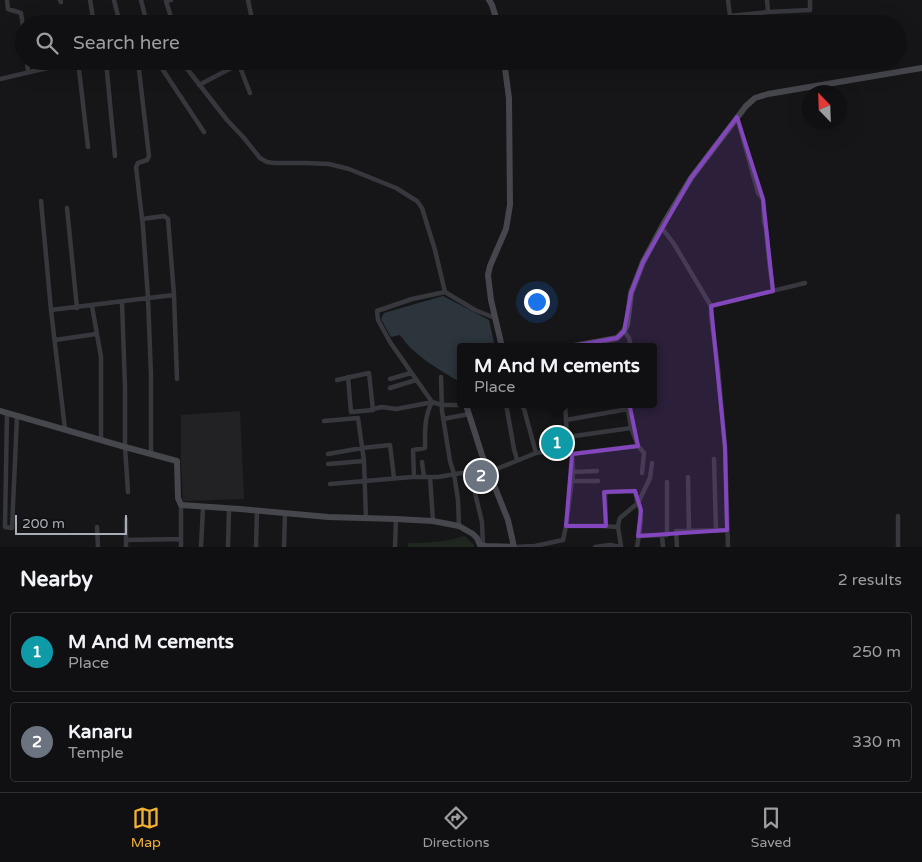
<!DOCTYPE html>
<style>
:root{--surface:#101012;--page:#19191b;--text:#f1f3f6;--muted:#9c9d9f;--line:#303032;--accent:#f2b134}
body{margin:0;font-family:"Varela Round",sans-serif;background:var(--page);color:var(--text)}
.compass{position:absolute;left:802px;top:85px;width:45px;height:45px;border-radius:50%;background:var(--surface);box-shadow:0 5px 20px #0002;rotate:337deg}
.scale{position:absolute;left:15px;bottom:12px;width:112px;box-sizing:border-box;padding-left:5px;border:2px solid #a8adb8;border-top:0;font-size:14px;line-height:18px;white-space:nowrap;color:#a8adb8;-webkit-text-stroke:4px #111113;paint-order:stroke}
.you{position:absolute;left:536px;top:301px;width:18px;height:18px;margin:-12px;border:4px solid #fff;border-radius:50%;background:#1a73e8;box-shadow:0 0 0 8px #1a73e833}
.badge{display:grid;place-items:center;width:32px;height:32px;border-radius:50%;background:var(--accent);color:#fff;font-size:16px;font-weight:700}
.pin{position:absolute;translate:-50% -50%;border:2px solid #fff;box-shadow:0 1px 5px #0006}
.popup{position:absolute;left:457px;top:343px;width:200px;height:65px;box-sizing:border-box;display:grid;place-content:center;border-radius:5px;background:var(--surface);filter:drop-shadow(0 1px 4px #0005);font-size:16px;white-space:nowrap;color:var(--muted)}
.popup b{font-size:19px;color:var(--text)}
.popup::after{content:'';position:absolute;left:50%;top:100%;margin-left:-10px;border:10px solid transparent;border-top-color:var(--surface)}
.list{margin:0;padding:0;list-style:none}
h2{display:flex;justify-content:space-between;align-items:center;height:65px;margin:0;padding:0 20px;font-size:21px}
h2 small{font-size:16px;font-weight:400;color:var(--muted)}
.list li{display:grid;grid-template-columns:32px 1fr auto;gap:15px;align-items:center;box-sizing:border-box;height:80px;margin:0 10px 10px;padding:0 10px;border:1px solid var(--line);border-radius:5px}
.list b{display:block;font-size:19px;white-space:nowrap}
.list p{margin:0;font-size:16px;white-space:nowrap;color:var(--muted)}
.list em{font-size:16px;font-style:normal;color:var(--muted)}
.icon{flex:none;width:28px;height:28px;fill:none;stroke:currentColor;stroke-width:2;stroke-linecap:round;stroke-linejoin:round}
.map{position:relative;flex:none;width:922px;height:547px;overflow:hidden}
.search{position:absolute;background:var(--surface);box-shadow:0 5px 20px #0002;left:15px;right:15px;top:15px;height:55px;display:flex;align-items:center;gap:12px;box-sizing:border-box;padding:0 18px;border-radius:28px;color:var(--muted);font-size:19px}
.sheet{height:245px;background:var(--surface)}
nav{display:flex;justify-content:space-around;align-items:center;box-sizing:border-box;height:70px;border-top:1px solid var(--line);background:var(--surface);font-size:14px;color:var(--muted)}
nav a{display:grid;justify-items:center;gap:2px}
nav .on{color:var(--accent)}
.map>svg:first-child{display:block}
.built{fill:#222225}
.green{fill:#1e261f}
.water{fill:#2c353c}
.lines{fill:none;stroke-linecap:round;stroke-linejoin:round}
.street{stroke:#37383d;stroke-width:4.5}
.secondary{stroke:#45474d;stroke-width:6}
.marked{fill:#8446be;fill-opacity:0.2;stroke:#8446be;stroke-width:4;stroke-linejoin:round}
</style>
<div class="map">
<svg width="922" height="547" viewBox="0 0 922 547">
<rect width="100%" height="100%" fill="#161618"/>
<path class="built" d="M240,411L244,499L183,501L181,461V415Z"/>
<path class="green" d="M465,536L474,545V547H408V543C427,543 446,542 465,536Z"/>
<path class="water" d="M443,296L489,320L495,347H461V381H458C437,368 414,356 400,335L391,337L381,319L384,313Z"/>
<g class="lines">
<path class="street" d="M7,0L8,9L21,13L24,34
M60,0L61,2
M90,0L94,24
M114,0L120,24
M141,0L147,24
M171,0L166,1L173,24
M248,0L253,24
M728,0L730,16L768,12L810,10V0
M767,0L768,12
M224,19L226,24
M27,61L28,72
M78,61L88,147
M106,61L115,156
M138,61L149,156L147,160L138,163L136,167L143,227L148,298L174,295
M157,61L204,132
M181,61L227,120L244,138L260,158L267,162L274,163H307L329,164L349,169L396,188L417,201L422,208L435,250L445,292
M238,62L250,93
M0,79L77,61
M199,85L239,64L247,61
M737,117L758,193L763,199L764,222L766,229L769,260L773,291
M41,201L51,310L65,429
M67,208L77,308
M142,219L164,216L168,219L174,295L177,379
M662,229L665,232L674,244L711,306V317L718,368L725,447L728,547
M122,302L125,387V447L128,492
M92,306L101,357V440
M711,306L805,283
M51,310L148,298L151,375V453
M624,331L629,338L631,347
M55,340L96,334
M441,377L442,411L450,461L454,474L458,500L459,526
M390,379L411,373
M337,380L369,373L373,410L351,412L348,377
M390,388L416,380
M506,404L514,449L517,460
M521,404L524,409L536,453
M627,404L631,428L638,446L644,453L642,473
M466,405H442L432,402L390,342L378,320L377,311L412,299L445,292L475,310L495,318
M373,409L382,407L396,409L428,403L431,404
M7,413L5,527L12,528L17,416
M443,419L469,414
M566,420L628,409
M324,421L358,418L364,461L366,519
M567,437L631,428
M328,454L362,448L390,445L394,478
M572,454L638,446
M714,459L716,531
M422,462L424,477
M328,464L364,461
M489,472L536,453L570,448
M573,472L597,471
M414,477L413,450L425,448C425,432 424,418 432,402
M430,477L433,521
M688,477L689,530
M573,481H598
M330,484L412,477H438L473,471L487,466
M475,493L482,522L483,546
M898,516V547
M566,526H602L618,527L619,521L620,518L638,503L637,501L635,491L608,492L605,493L606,526
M97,527L98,547
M618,527L621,546
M638,536L667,535V482
M662,536L663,547
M126,540L181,539
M126,547V519
M181,547V505
M201,547L203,507
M228,547L229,509
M256,547L257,511
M284,547L285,513
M395,547L396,519
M514,547L535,546L563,540L566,526L573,472L572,454L567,437L565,404
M595,547L610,545L621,547
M637,547C639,534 644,515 638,503L650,478L652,463
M677,547L676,531L727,530"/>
<path class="secondary" d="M489,0L492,5L498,24
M502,347L491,300L488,275L490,266L506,229L510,205L509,98L504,61
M568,347L617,338L624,331L627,325L631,293L643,262L665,221L691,178L746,106L755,98L768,94L922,68
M468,404L466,405L482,455L508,520L514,547
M0,411L125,447L177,461L178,498L181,505L240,509L328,517L396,519L433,521L459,526L473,534L477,538L480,545L486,546L514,547"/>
</g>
<path class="marked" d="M737,117L763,199L773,291L711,306L725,447L727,530L638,536L641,510L635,491L604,492L606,526H566L572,454L638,446L626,388L565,401L551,350L617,338L624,331L631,293L643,262L691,178Z"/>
</svg>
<svg class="compass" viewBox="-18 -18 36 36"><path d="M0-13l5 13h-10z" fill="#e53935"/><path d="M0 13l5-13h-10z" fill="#9c9d9f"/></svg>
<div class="scale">200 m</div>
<div class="you"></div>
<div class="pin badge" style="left:557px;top:443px;background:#0f9aa8">1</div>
<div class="popup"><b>M And M cements</b>Place</div>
<div class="pin badge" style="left:481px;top:476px;background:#6b7280">2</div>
<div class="search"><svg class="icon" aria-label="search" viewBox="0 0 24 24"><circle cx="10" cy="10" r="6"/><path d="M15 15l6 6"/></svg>Search here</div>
</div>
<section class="sheet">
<h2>Nearby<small>2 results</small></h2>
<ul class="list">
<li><span class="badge" style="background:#0f9aa8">1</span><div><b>M And M cements</b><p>Place</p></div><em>250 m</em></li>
<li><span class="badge" style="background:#6b7280">2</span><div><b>Kanaru</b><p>Temple</p></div><em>330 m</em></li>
</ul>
</section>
<nav>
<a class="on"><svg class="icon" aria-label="map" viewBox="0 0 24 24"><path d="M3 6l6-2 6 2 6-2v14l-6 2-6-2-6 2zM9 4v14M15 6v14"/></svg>Map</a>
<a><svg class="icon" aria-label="directions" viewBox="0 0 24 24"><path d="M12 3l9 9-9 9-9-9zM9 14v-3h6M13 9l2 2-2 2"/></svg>Directions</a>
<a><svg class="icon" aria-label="saved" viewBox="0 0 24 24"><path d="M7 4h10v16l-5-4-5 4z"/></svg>Saved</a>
</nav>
